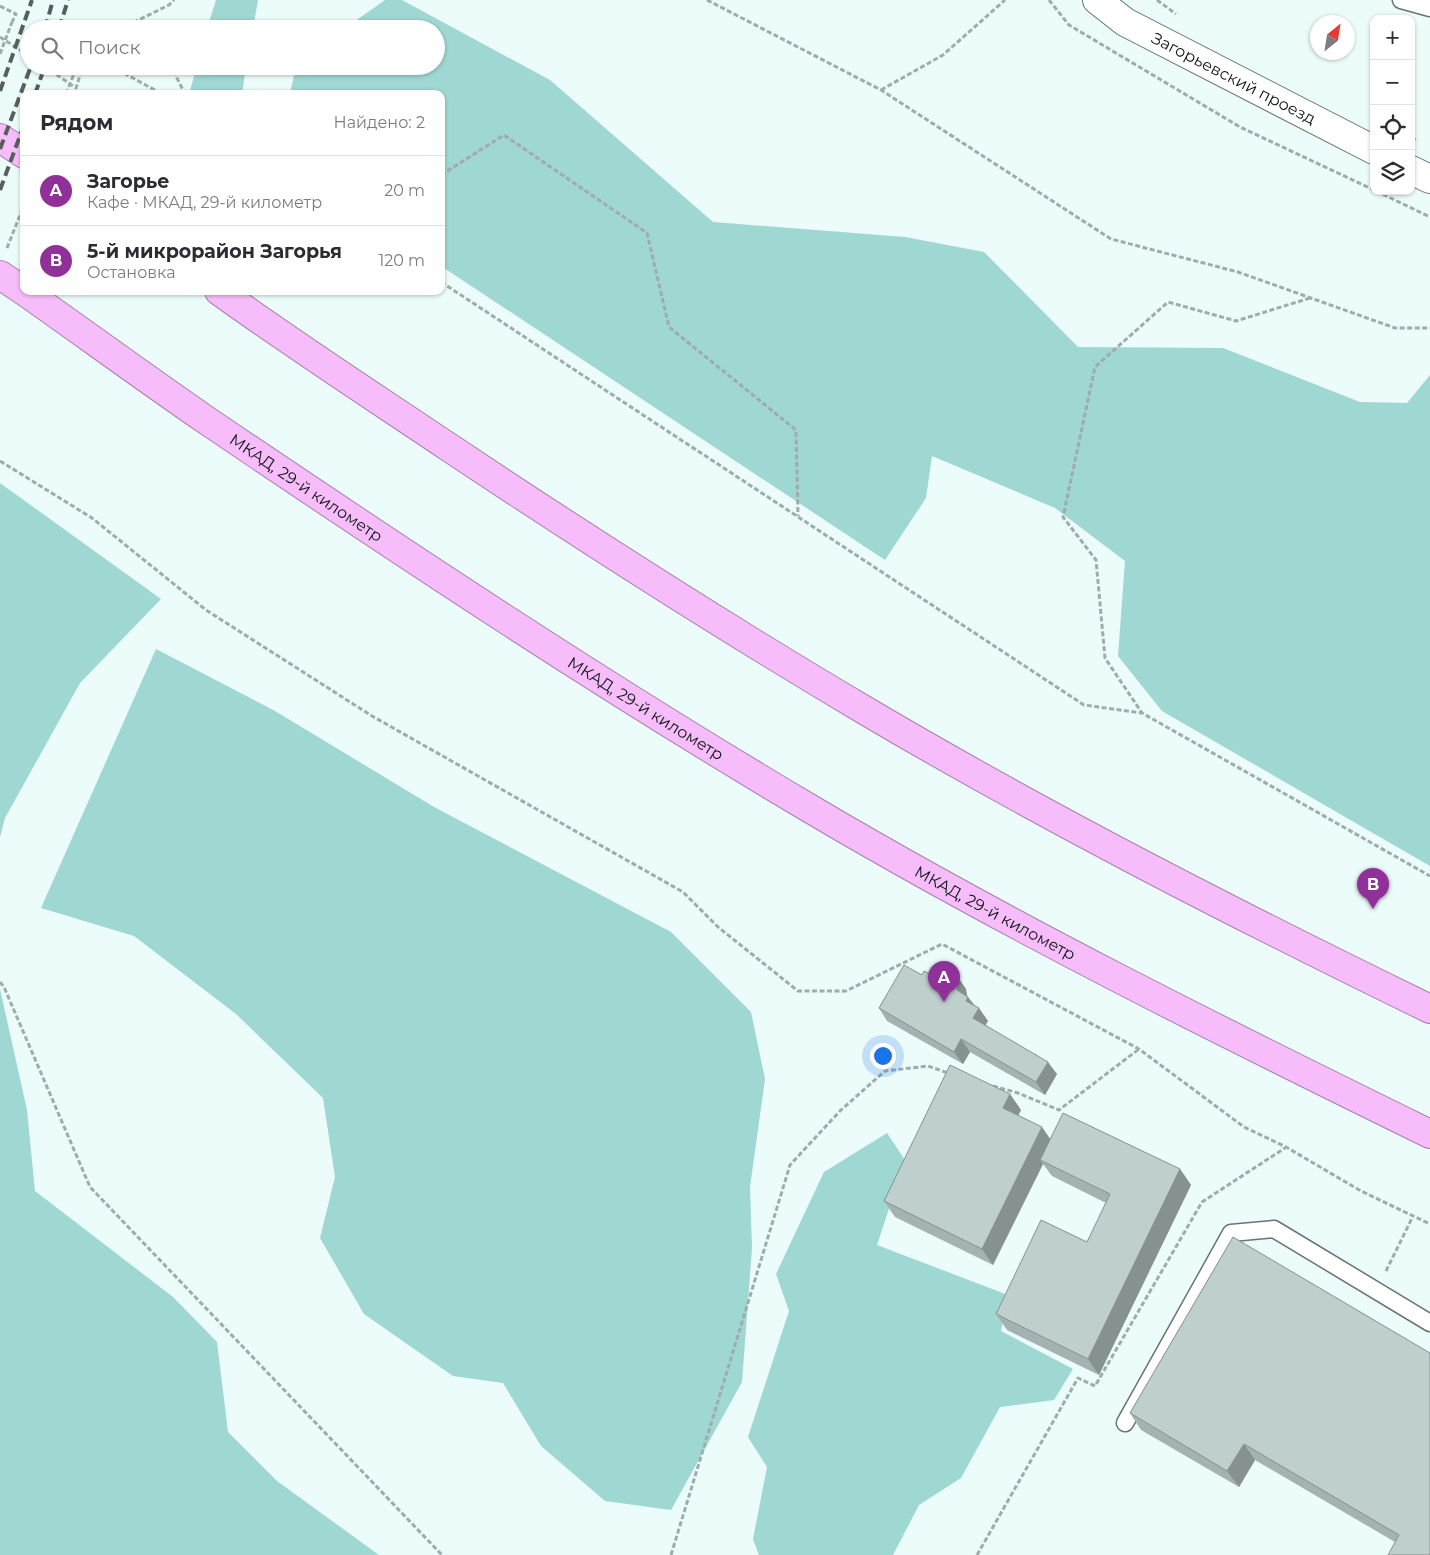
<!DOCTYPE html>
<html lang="ru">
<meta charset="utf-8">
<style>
:root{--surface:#fff;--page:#f7f7f7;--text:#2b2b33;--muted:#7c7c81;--line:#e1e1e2;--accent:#90319a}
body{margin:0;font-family:Montserrat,sans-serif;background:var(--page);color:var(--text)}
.controls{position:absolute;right:15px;top:15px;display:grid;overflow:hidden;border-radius:10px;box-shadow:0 1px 4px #0004}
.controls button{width:45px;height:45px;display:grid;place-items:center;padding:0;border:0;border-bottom:1px solid var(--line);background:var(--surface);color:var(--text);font:25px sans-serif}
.compass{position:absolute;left:1310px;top:15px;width:45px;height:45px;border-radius:50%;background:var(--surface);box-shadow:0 1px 4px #0004;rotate:30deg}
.you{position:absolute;left:882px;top:1055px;width:18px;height:18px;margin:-12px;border:4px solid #fff;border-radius:50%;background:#1a73e8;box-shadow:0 0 0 8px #1a73e833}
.badge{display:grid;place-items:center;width:32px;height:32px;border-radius:50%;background:var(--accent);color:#fff;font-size:16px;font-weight:700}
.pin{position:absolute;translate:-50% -41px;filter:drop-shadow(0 1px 2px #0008)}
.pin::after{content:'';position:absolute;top:26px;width:18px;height:15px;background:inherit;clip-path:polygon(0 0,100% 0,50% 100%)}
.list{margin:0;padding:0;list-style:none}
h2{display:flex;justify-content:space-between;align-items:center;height:65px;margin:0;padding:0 20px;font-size:21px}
h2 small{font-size:16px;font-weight:400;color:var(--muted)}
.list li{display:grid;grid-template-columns:32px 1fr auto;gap:15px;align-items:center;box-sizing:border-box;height:70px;padding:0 20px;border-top:1px solid var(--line)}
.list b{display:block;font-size:19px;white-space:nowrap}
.list p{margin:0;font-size:16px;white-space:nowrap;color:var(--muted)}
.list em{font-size:16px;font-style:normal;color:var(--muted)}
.icon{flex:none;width:28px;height:28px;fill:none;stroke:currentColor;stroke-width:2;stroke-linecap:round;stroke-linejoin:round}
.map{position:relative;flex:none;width:1430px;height:1555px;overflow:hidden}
.search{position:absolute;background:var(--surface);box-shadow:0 1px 4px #0004;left:20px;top:20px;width:425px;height:55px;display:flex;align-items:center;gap:12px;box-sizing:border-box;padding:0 18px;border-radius:28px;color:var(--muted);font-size:19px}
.panel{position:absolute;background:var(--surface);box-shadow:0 1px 4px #0004;left:20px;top:90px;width:425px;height:205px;border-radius:10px}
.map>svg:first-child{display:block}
.green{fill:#9fd7d3}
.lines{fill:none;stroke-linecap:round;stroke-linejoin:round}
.lane-casing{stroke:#667473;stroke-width:19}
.street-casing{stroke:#667473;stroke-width:30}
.highway-casing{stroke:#a582a9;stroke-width:30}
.path{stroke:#9facab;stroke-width:3;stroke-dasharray:5 2.5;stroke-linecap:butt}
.lane{stroke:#fff;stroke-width:16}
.street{stroke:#fff;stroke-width:28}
.highway{stroke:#f6bdfa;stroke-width:28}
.rail{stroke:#565f5e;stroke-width:4;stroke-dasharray:10 5;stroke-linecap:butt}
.path-bridge{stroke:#9facab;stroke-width:3;stroke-dasharray:5 2.5;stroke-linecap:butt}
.wall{fill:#a4b2b1}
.shaded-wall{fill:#869190}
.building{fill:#bfcfce;stroke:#869190}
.labels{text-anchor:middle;stroke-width:4.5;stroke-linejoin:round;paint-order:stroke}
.street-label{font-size:16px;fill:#0e1413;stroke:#fff}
</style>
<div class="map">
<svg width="1430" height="1555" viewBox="0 0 1430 1555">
<rect width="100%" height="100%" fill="#ebfcfa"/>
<path class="green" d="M216,0H258L253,29H207Z
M385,0H402L550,80L713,222L905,237L984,252L1078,347L1223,348L1360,402L1407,403L1430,375V866L1162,711L1118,656L1125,561L1055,508L932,456L926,498L885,560L441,266V94H290L296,66H436V29H344Z
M197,66H246L242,94H189Z
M0,483L161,599L80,683L5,818L0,837Z
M156,649L275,711L434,807L671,932L751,1012L765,1079L750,1187L752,1248L742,1382L671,1510L605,1501L541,1446L503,1383L453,1376L364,1314L320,1238L335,1177L323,1098L236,1014L134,936L41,908Z
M0,989L27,1110L35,1191L173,1297L217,1342L228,1432L277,1481L379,1555H0Z
M887,1133L905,1160L877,1245L1008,1295L1001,1331L1073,1369L1054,1400L1000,1407L961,1478L919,1505L893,1555H759L753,1539L767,1467L748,1437L789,1311L776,1274L824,1172Z"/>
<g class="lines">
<defs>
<path id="lane" d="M1401,0L1430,8
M1125,1423L1231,1233L1274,1229L1430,1323"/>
<g id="street">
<path id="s1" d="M1097,0L1125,22L1374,150"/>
<path d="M1411,170L1430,179"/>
</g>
<g id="highway">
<path d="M0,138L24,154"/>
<path d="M0,275L24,291"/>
<path id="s2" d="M24,291C85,334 145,378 206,420C404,554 603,686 809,808C1010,927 1220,1031 1430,1134"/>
<path d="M219,291C294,345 371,395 447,446C585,538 724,627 866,711C1049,819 1239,916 1430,1009"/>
</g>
</defs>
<use href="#lane" class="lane-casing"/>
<use href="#street" class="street-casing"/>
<use href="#highway" class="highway-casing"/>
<path class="path" d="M707,0L881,90L1111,239L1238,272L1395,328H1430
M1049,0L1069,25L1240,127L1374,190
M1157,0L1176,14
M0,6L16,14L12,22
M126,25L130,29
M120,29L169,5L174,0
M0,37L29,56
M44,66L76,88L83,66
M111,66L162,94
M167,66L175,74L185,94
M881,90L943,55L1005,0
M1411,138L1418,141
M441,175L504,135L647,233L669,327L796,430L798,516
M1376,191L1430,217
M7,248L24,205
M441,282L1084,705L1142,713
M1310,298L1236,321L1168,302L1095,367L1063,517L1096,560L1105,658L1142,713L1430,876
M0,461L92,518L206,610L372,716L683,892L718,927L798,991H846L942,944L1139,1049L1244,1127L1286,1147L1361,1191L1430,1224
M0,982L4,987L90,1187L442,1555
M993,1086L1018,1093L1059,1110L1139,1049
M1386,1271L1413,1216
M671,1555L790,1165L841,1110L885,1071L928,1066L948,1073
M977,1555L1078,1378L1095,1386L1202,1202L1285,1148"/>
<use href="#lane" class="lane"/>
<use href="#street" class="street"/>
<use href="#highway" class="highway"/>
<path class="rail" d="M45,29L53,0
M59,29L68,0
M0,91L32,0
M35,94L45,66
M0,149L31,66
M0,190L24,125"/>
<path class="path-bridge" d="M0,54L12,22
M66,94L77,66"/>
</g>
<path class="wall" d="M922,975L933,976H957L966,989L967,996L988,1021L985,1025L1057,1074L1045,1095L970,1052L963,1064L887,1021L879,1008Z
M1010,1094L1021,1110L1018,1115L1050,1139L1180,1169L1191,1185L1099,1375L1007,1330L996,1314L1087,1242L1106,1203L1052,1176L1043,1164L993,1265L895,1217L884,1201Z
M1233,1237L1430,1555L1395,1542L1255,1460L1239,1487L1141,1430L1130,1413Z"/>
<path class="shaded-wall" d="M957,976L966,989L967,996L977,1009L965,1002L957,990Z
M979,1008L988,1021L982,1031L973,1018Z
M961,1039L970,1052L963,1064L954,1052Z
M1048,1062L1057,1074L1045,1095L1036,1082Z
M1010,1094L1021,1110L1014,1124L1003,1108Z
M1042,1127L1053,1143L1040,1160L1043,1164L993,1265L982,1249Z
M1180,1169L1191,1185L1099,1375L1088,1359Z
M1244,1444L1255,1460L1239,1487L1227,1471Z"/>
<path class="building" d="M904,965L922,975L924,971L933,976L938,972L945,969L952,972L957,976L958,983L957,990L968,997L966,1001L979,1008L973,1018L1048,1062L1036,1082L961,1039L954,1052L879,1008Z
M950,1065L1010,1094L1003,1108L1042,1127L982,1249L884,1201Z
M1063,1113L1180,1169L1088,1359L996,1314L1041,1220L1087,1242L1110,1194L1040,1160Z
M1233,1237L1430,1353V1555H1388L1399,1535L1244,1444L1227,1471L1130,1413Z"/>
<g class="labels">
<g class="street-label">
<text dy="6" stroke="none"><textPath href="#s1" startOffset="158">Загорьевский проезд</textPath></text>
<text dy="6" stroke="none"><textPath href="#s2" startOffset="344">МКАД, 29-й километр</textPath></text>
<text dy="6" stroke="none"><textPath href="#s2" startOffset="749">МКАД, 29-й километр</textPath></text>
<text dy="6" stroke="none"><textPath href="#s2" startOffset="1154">МКАД, 29-й километр</textPath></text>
</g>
</g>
</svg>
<div class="controls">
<button>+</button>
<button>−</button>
<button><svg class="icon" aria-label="locate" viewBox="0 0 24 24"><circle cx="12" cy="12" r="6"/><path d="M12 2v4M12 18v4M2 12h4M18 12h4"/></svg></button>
<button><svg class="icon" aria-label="layers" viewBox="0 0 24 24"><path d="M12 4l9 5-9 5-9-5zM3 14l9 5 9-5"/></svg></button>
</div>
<svg class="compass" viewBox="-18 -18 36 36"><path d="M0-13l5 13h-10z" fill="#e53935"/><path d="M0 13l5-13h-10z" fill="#7c7c81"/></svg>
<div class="you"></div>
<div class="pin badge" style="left:944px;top:1002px">A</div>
<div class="pin badge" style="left:1373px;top:909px">B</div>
<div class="search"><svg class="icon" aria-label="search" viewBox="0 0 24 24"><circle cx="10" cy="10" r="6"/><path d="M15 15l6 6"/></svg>Поиск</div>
<section class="panel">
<h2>Рядом<small>Найдено: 2</small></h2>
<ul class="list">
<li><span class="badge">A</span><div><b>Загорье</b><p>Кафе · МКАД, 29-й километр</p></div><em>20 m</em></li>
<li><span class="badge">B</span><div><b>5-й микрорайон Загорья</b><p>Остановка</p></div><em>120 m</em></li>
</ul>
</section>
</div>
